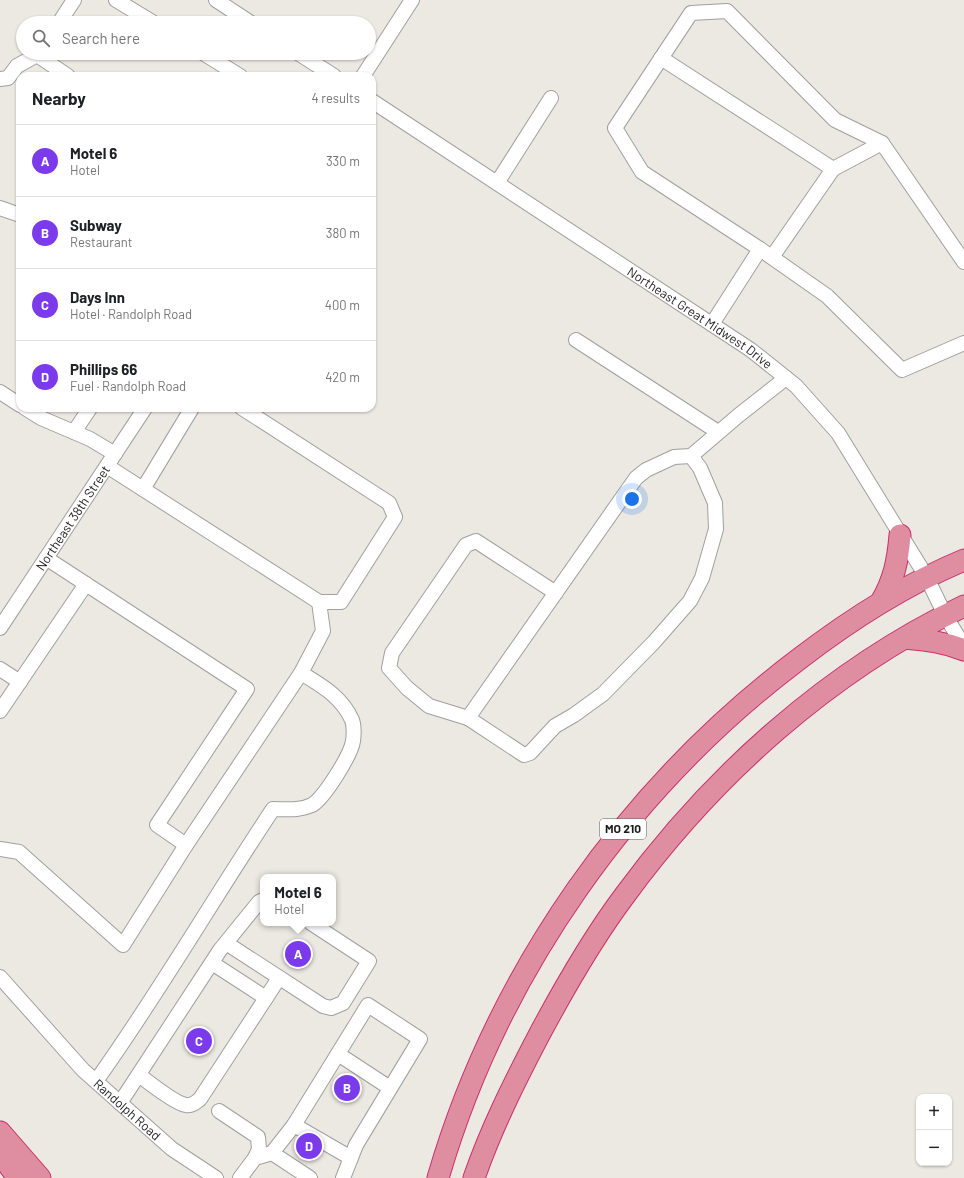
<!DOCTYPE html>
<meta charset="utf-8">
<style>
:root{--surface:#fff;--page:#f6f6f6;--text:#202124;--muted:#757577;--line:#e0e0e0;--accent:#7c3aed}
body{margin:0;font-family:Barlow,sans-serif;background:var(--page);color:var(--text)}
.controls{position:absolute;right:12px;bottom:12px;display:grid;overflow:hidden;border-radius:8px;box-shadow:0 1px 3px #0004}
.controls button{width:36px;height:36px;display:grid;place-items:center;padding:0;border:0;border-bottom:1px solid var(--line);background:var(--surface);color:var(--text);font:20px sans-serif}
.you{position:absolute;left:632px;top:499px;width:14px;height:14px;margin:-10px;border:3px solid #fff;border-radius:50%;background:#1a73e8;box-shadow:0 0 0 6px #1a73e833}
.badge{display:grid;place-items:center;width:26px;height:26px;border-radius:50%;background:var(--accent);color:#fff;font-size:13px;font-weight:700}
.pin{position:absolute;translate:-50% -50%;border:2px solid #fff;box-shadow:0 1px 4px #0006}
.popup{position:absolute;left:260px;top:874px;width:76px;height:52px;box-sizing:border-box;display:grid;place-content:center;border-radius:8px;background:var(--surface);filter:drop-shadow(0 1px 3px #0005);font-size:13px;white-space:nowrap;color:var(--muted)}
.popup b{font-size:15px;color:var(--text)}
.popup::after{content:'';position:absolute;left:50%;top:100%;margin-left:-8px;border:8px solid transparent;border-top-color:var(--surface)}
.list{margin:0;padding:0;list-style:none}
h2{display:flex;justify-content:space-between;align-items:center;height:52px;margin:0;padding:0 16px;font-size:17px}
h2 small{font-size:13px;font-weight:400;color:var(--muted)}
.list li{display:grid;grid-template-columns:26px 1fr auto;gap:12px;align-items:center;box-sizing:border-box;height:72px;padding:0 16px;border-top:1px solid var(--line)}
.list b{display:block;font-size:15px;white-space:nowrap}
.list p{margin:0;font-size:13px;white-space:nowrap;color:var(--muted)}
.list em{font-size:13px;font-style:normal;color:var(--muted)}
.icon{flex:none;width:22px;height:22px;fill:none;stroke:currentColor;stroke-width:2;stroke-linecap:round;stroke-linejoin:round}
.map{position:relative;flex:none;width:964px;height:1178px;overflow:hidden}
.search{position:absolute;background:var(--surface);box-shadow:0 1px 3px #0004;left:16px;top:16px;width:360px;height:44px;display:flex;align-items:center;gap:10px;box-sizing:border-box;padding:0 14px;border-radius:22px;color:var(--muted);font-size:15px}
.panel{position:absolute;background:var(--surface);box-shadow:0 1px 3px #0004;left:16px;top:72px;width:360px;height:340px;border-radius:12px}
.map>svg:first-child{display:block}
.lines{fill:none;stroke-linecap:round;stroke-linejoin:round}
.minor-casing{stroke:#a0a0a0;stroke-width:16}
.highway-casing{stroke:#c9306d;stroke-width:23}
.minor{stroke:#fff;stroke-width:14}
.highway{stroke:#df8ea2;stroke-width:21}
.labels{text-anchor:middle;stroke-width:3;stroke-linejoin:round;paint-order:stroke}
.shield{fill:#fff;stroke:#606060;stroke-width:1}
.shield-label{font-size:12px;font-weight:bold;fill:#1c1c1c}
.street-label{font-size:13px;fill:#1c1c1c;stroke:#fff}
</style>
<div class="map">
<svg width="964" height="1178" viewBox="0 0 964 1178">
<rect width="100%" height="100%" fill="#ece8e2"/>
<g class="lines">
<defs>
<g id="minor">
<path d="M116,0L154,23"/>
<path d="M216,0L251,23"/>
<path d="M59,23L74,0"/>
<path d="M38,53L37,55L68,76"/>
<path d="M203,53L240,76"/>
<path d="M298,53L334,76"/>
<path d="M661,58L833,169L772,257"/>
<path d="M363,76L412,0"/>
<path d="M0,79L8,78L17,66L37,55"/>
<path id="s1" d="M372,101L751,350L796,386L838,433L926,576L945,615L964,647"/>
<path d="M833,169L882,143"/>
<path d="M497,183L551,98"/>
<path d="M0,208L20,215"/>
<path d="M964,262L882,143L835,120L727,11L691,13L615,128L642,172L760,249L827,296L902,370L964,343"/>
<path d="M712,324L760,249"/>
<path d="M576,340L718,432"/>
<path d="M0,392L20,405"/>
<path d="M25,408L41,418L90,439L115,454"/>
<path d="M74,432L90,408"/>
<path d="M107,466L319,602H341L395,517L389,503L242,408"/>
<path d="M143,489L192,408"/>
<path d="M556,593L476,541L466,545L392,653L389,668L407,688L429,706L468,718L636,478L646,470L674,457L691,456L739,415L786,378"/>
<path id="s2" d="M0,628L145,408"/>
<path d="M0,669L20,682"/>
<path d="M301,673L323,631L319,602"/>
<path d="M0,711L86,584"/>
<path d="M468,718L524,755L530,753L555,726L574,715L603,694L654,642L690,601L702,578L716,529L715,503L700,468L691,456"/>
<path d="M0,849L19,852L123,945L186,845L157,825L247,689L46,558"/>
<path d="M226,943L323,1006L331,1008L343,1003L369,961L311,923"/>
<path d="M212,963L266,998"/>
<path id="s3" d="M0,977L83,1070L172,1149L216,1178"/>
<path d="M338,1054L390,1088"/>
<path d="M139,1075C148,1082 176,1104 186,1105C192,1106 196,1102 200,1099L279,978"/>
<path d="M96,1081C159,993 213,899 273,809C287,809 299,811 312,805C324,798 351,755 353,741C354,735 354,725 352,720C342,697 321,685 301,673L186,845"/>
<path d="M120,1103L220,950L259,902L263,900"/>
<path d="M219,1111L258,1137L259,1149L255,1158"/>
<path d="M294,1125L351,1158"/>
<path d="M272,1153L310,1178"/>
<path d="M240,1178L255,1158L272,1153L294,1125L368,1005L420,1039L356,1145L343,1178"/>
</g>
<path id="highway" d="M881,602C894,580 898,560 900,535
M905,638C926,640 944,642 964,650
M0,1132L40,1178
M0,1153L18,1178
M438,1178C498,972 628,788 799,659C851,619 904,585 964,560
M474,1178C491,1129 514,1083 538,1037C564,988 592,939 625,895C713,775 829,671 964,606"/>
</defs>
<use href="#minor" class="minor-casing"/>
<use href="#highway" class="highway-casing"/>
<use href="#minor" class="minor"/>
<use href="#highway" class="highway"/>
</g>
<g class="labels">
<rect class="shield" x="600" y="819" width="46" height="20" rx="3"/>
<g class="shield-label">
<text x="623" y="833">MO 210</text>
</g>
<g class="street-label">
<text dy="5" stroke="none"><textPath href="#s1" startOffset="393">Northeast Great Midwest Drive</textPath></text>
<text dy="5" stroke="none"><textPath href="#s2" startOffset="132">Northeast 38th Street</textPath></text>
<text dy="5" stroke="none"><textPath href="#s3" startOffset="184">Randolph Road</textPath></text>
</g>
</g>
</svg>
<div class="controls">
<button>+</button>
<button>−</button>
</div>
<div class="you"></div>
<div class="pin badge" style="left:298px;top:954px">A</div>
<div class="popup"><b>Motel 6</b>Hotel</div>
<div class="pin badge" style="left:347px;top:1088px">B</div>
<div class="pin badge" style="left:199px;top:1041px">C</div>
<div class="pin badge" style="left:309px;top:1146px">D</div>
<div class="search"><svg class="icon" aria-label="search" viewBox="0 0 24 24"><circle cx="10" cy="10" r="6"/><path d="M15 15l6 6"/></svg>Search here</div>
<section class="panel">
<h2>Nearby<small>4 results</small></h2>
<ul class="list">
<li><span class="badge">A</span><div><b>Motel 6</b><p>Hotel</p></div><em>330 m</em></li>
<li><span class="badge">B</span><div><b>Subway</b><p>Restaurant</p></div><em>380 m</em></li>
<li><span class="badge">C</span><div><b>Days Inn</b><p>Hotel · Randolph Road</p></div><em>400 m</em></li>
<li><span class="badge">D</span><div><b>Phillips 66</b><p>Fuel · Randolph Road</p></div><em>420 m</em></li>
</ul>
</section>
</div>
